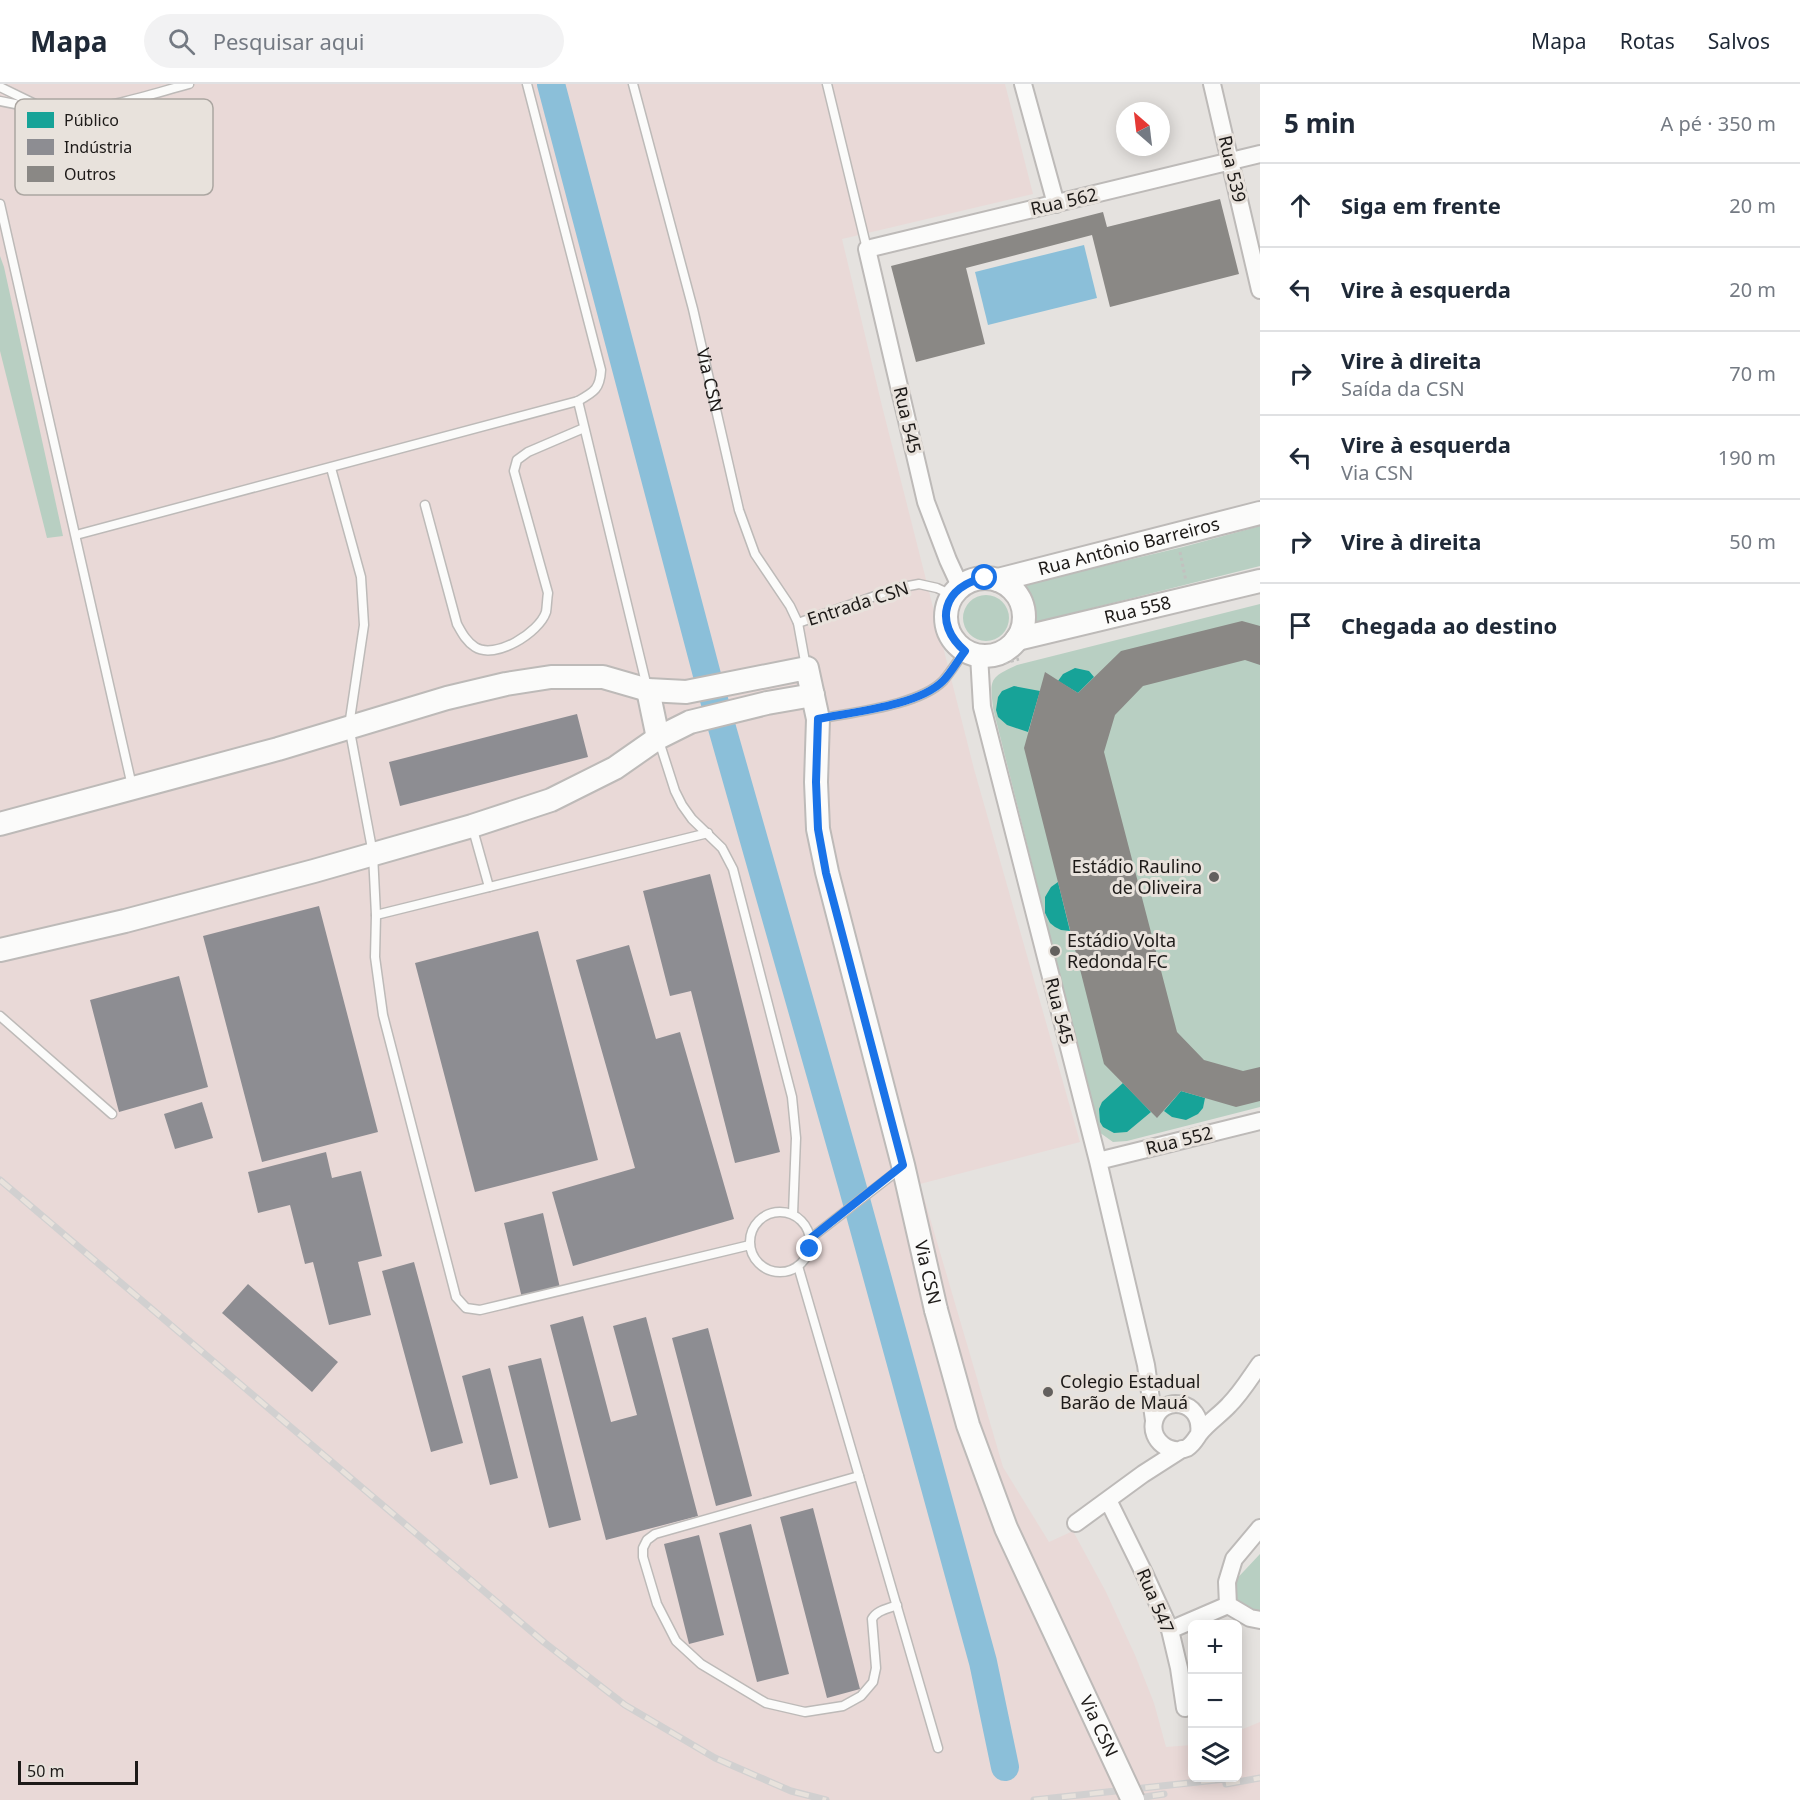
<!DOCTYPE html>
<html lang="pt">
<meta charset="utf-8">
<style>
:root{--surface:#fff;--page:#f2f2f3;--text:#1f2937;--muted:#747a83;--line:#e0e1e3}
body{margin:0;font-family:"Noto Sans",sans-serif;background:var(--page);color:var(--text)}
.controls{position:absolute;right:18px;bottom:18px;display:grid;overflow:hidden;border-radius:9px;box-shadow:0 3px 15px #0003}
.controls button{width:54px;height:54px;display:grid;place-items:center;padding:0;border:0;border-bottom:2px solid var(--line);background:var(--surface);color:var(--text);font:30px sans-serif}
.compass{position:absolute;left:1116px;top:18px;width:54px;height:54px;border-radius:50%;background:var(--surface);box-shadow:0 3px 15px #0003;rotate:332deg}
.scale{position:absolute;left:18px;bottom:15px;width:120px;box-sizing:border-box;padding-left:6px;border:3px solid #1d1a18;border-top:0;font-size:16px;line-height:21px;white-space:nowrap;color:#1d1a18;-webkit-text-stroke:4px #e8e2dc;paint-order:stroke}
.stop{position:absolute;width:18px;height:18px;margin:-14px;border:4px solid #1a73e8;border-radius:50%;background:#fff}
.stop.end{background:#1a73e8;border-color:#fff;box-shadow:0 2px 6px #0008}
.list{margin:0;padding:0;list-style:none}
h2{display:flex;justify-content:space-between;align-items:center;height:78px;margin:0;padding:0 24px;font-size:26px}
h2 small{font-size:20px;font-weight:400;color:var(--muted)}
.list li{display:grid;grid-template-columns:39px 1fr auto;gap:18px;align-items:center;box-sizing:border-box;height:84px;padding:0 24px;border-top:2px solid var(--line)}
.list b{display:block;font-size:22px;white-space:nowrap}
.list p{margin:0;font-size:20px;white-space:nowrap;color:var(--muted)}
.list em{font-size:20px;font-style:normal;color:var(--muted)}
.icon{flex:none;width:33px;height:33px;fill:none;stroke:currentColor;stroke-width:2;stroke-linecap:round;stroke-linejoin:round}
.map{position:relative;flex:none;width:1260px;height:1716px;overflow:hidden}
header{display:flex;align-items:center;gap:36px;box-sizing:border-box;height:84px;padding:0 30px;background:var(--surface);border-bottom:2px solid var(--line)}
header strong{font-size:28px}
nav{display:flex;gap:33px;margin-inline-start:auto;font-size:21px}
.search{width:420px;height:54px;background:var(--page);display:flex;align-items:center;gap:15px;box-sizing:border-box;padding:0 21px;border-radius:33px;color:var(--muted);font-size:22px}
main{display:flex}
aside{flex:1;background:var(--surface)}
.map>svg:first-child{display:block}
.industrial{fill:#e9d9d7}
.green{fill:#b8cfc2}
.water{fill:#8bbfd9}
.public{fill:#17a398}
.industry{fill:#8d8d92}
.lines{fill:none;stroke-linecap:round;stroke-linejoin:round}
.river{stroke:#8bbfd9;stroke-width:28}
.building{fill:#8a8885}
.lane-casing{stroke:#bdbab8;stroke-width:11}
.street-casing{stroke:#bdbab8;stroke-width:20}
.secondary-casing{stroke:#bdbab8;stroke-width:26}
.path{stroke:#c2c1bf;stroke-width:3;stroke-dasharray:3 3;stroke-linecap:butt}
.lane{stroke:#fbfbfa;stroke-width:8}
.street{stroke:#fbfbfa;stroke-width:16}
.secondary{stroke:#fbfbfa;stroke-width:22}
.rail-casing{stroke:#d1d0d0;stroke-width:7}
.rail{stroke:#e8e2dc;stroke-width:4.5;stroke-dasharray:14;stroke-linecap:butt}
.secondary-bridge-casing{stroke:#bdbab8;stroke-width:26;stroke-linecap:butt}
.secondary-bridge{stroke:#fbfbfa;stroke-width:22}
.route{stroke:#1a73e8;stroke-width:8}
.poi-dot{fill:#63605e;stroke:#e8e2dc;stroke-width:2}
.labels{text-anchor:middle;stroke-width:6;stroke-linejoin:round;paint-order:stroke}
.street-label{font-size:18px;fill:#1d1a18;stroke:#e8e2dc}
.poi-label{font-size:18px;fill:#1d1a18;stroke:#e8e2dc;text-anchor:start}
.key{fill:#e8e2dc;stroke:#aba6a1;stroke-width:1.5}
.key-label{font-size:16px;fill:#1d1a18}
</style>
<header>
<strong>Mapa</strong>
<div class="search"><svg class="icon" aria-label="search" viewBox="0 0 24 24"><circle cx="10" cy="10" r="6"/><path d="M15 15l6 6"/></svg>Pesquisar aqui</div>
<nav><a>Mapa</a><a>Rotas</a><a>Salvos</a></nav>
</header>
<main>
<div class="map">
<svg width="1260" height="1716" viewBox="0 0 1260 1716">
<rect width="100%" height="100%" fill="#e5e2df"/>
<path class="industrial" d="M0,0H1005L1033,110L842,155L882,322L974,685L1080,1058L920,1100L1003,1383L1049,1458L1073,1447L1106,1508L1135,1571L1154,1619L1166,1663L1192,1661V1694H1238V1647L1260,1638V1716H0Z"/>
<path class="green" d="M0,172L4,183L63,452L47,454L0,267Z
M1260,442V482L1033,539L1031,516L1023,501L1183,463Z
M963 534a23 23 0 1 1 46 0a23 23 0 1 1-46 0Z
M1260,520V1023L1127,1057L1113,1058L1099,1048L993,624C990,595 989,594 1017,581Z
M1260,1470V1535L1234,1516L1229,1503Z"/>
<path class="water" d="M1084,161L1097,214L988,241L975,188Z"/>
<path class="public" d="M1075,584L1089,587L1094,593L1078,609L1058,597L1063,590Z
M1014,602L1040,607L1028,648L1007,641L998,633L996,626L998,613L1002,607Z
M1058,798L1070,847L1061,846L1055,843L1050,839L1045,829V813L1051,803Z
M1123,999L1151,1028L1127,1048L1114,1049L1103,1043L1100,1038L1099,1025L1102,1018Z
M1181,1007L1205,1014L1203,1024L1198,1030L1186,1036L1172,1033L1164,1027Z"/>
<path class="industry" d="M577,630L588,673L400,722L389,678Z
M710,790L780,1068L735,1079L691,907L670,912L643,807Z
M319,822L378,1048L262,1078L203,852Z
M538,847L598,1076L475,1108L415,879Z
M629,861L656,955L680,948L734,1135L573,1182L552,1108L635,1084L576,876Z
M179,892L208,1003L119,1028L90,916Z
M202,1018L213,1054L175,1065L164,1030Z
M326,1068L332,1094L361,1087L382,1172L358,1178L371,1231L329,1241L313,1178L305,1180L290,1121L258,1129L248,1088Z
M543,1129L560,1204L522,1214L504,1139Z
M414,1178L463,1359L431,1368L382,1187Z
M248,1200L338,1278L312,1308L222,1229Z
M583,1232L611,1338L637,1331L613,1242L646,1233L698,1432L606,1456L550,1241Z
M708,1244L752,1412L716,1422L672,1254Z
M541,1274L581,1436L549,1444L508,1282Z
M490,1284L518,1394L490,1401L462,1292Z
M813,1424L860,1605L827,1614L780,1433Z
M751,1440L789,1590L757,1598L719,1449Z
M699,1451L724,1551L689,1560L664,1460Z"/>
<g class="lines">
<path class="river" d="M551,0L707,591L852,1101L983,1578L1005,1683"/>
</g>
<path class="building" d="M1220,115L1239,190L1110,223L1092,151L966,184L985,260L916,278L891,182L1103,128L1107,143Z
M1242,537L1260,542V581L1245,576L1143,602L1115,631L1104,668L1177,948L1204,976L1243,987L1260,983V1017L1236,1023L1181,1007L1157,1034L1104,980L1024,664L1045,588L1078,609L1121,567Z"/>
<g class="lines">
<defs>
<g id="lane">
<path id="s1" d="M633,0L693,225L739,426L755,470L790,522L798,539L806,583"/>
<path d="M827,0L867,165"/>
<path d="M0,3L35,20"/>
<path d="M0,17C26,23 53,26 79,25C114,23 155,9 189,0"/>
<path d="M0,120L132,702"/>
<path d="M578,317L647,603"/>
<path d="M331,384L361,493L364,541L349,642L373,770L376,831L375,873L383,931L456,1213L466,1224L480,1226L750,1161"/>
<path d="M425,421L457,540C462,549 466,557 475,563C495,576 539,549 546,528C547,522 547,515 548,509L514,387L517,376L528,368L584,344"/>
<path d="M76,451L578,317C594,308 600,305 601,286L527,0"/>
<path d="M798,539L898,504L919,500L937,504L952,511"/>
<path d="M818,635C852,628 918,622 943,597C951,588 958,576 965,567"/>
<path d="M659,657L675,707L682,721L692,735L722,764L733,785L792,1013L796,1054L793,1130"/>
<path d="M472,742L489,803"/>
<path d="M376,831L708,749"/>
<path d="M0,932L112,1030"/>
<circle cx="780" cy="1158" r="30"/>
<path d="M811,1154L901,1084"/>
<path d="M798,1182L938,1664"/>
<path d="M859,1392L655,1450L647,1456L643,1464V1473L657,1520L676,1557L701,1580L766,1619L805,1628L843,1622L861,1612L873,1598L876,1584L872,1535C877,1526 888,1525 897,1521"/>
</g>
<path id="street" d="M1023,0L1056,120
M1212,0L1260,206
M960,502L948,476L926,418L867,165L1260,70
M979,571L982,623L1098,1077L1146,1281L1154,1336
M1098,1077L1260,1037
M1199,1350C1204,1315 1160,1310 1154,1338C1150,1356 1170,1372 1187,1364C1193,1360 1195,1356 1199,1350C1207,1339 1220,1331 1229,1321C1241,1309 1250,1294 1260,1280
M1108,1416L1144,1489L1170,1546L1179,1584L1185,1624
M1076,1439L1143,1390L1182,1365
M1228,1521L1227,1498L1234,1475L1260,1444
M1228,1521L1250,1534L1260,1536
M1170,1546L1228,1521"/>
<g id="secondary">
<circle cx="985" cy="533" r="39"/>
<path id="s2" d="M998,496L1260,429"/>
<path id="s3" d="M1017,555L1260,497"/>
<path d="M648,606L658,654"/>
<path id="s4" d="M0,740L278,665L447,614L506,600L551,593H603L648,606L686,608L807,584L818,635L816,698L818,745L827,788L903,1081L936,1226"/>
<path d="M0,866L125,837L314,787L472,742L551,716L615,684L658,654L690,638L767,619L813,611"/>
</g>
</defs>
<use href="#lane" class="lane-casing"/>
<use href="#street" class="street-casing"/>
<use href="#secondary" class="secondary-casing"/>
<path class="path" d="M1180,468L1186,497
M973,487L983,484
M1005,579L1019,575"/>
<use href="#lane" class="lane"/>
<use href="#street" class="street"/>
<use href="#secondary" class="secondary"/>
<defs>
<path id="rail" d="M0,1096L545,1559L625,1621L715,1674L791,1707L826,1716
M1226,1700L1260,1694
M1034,1716L1234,1694
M1125,1716L1164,1710"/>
</defs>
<use href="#rail" class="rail-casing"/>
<use href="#rail" class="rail"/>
<defs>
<g id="secondary-bridge">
<path id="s5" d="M936,1226L968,1341L1006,1444L1133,1716"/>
</g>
</defs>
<use href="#secondary-bridge" class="secondary-bridge-casing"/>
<use href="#secondary-bridge" class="secondary-bridge"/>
</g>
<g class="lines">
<path class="route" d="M810,1165L811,1154L903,1081L826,789L818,745L816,698L818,635C852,628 918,622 943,597C951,589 958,576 965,567C932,539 944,501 985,494"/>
</g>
<g class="poi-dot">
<circle cx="1214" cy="793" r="6"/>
<circle cx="1055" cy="867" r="6"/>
<circle cx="1048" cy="1308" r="6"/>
</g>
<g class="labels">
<g class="street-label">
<text transform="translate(1232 85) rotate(77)" y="6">Rua 539</text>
<text transform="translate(1064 118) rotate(-13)" y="6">Rua 562</text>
<text dy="6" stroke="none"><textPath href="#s1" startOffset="306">Via CSN</textPath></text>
<text transform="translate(907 336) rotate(77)" y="6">Rua 545</text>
<text dy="6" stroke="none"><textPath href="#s2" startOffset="135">Rua Antônio Barreiros</textPath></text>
<text transform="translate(858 520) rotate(-18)" y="6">Entrada CSN</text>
<text dy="6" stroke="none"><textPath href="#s3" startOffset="124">Rua 558</textPath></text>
<text transform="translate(1059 927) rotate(76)" y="6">Rua 545</text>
<text transform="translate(1179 1057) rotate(-14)" y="6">Rua 552</text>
<text dy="6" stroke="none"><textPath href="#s4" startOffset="1450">Via CSN</textPath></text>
<text transform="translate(1155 1517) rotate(67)" y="6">Rua 547</text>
<text dy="6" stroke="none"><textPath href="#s5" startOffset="448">Via CSN</textPath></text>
</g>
<g class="poi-label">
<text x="1202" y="789" text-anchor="end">Estádio Raulino<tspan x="1202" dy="21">de Oliveira</tspan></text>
<text x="1067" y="863">Estádio Volta<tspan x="1067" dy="21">Redonda FC</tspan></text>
<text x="1060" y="1304">Colegio Estadual<tspan x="1060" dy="21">Barão de Mauá</tspan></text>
</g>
</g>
<rect x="15" y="15" width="198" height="96" rx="9" class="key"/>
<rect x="27" y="28" width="27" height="16" fill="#17a398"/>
<rect x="27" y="55" width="27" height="16" fill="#8d8d92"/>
<rect x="27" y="82" width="27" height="16" fill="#8a8885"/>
<g class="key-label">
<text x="64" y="42">Público</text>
<text x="64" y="69">Indústria</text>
<text x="64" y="96">Outros</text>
</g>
</svg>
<div class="controls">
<button>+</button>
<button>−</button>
<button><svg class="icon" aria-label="layers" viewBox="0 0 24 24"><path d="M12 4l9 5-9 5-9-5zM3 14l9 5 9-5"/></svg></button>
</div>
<svg class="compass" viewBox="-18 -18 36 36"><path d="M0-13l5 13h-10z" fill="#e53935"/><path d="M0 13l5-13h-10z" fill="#747a83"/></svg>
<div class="scale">50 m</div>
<div class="stop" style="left:985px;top:494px"></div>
<div class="stop end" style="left:810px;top:1165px"></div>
</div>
<aside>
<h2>5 min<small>A pé · 350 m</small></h2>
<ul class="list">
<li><svg class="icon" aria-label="ahead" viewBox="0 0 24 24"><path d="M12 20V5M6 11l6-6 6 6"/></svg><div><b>Siga em frente</b></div><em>20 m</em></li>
<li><svg class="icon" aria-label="left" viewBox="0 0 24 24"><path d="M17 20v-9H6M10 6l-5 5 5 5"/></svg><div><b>Vire à esquerda</b></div><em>20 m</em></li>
<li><svg class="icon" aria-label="right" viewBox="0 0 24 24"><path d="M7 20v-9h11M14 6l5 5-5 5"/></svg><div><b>Vire à direita</b><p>Saída da CSN</p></div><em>70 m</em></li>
<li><svg class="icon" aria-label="left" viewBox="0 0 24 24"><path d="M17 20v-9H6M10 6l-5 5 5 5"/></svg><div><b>Vire à esquerda</b><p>Via CSN</p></div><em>190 m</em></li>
<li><svg class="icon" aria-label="right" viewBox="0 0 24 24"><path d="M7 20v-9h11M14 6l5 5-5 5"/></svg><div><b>Vire à direita</b></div><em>50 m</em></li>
<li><svg class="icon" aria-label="arrive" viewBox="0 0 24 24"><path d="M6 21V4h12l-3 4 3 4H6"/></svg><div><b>Chegada ao destino</b></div></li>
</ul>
</aside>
</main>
